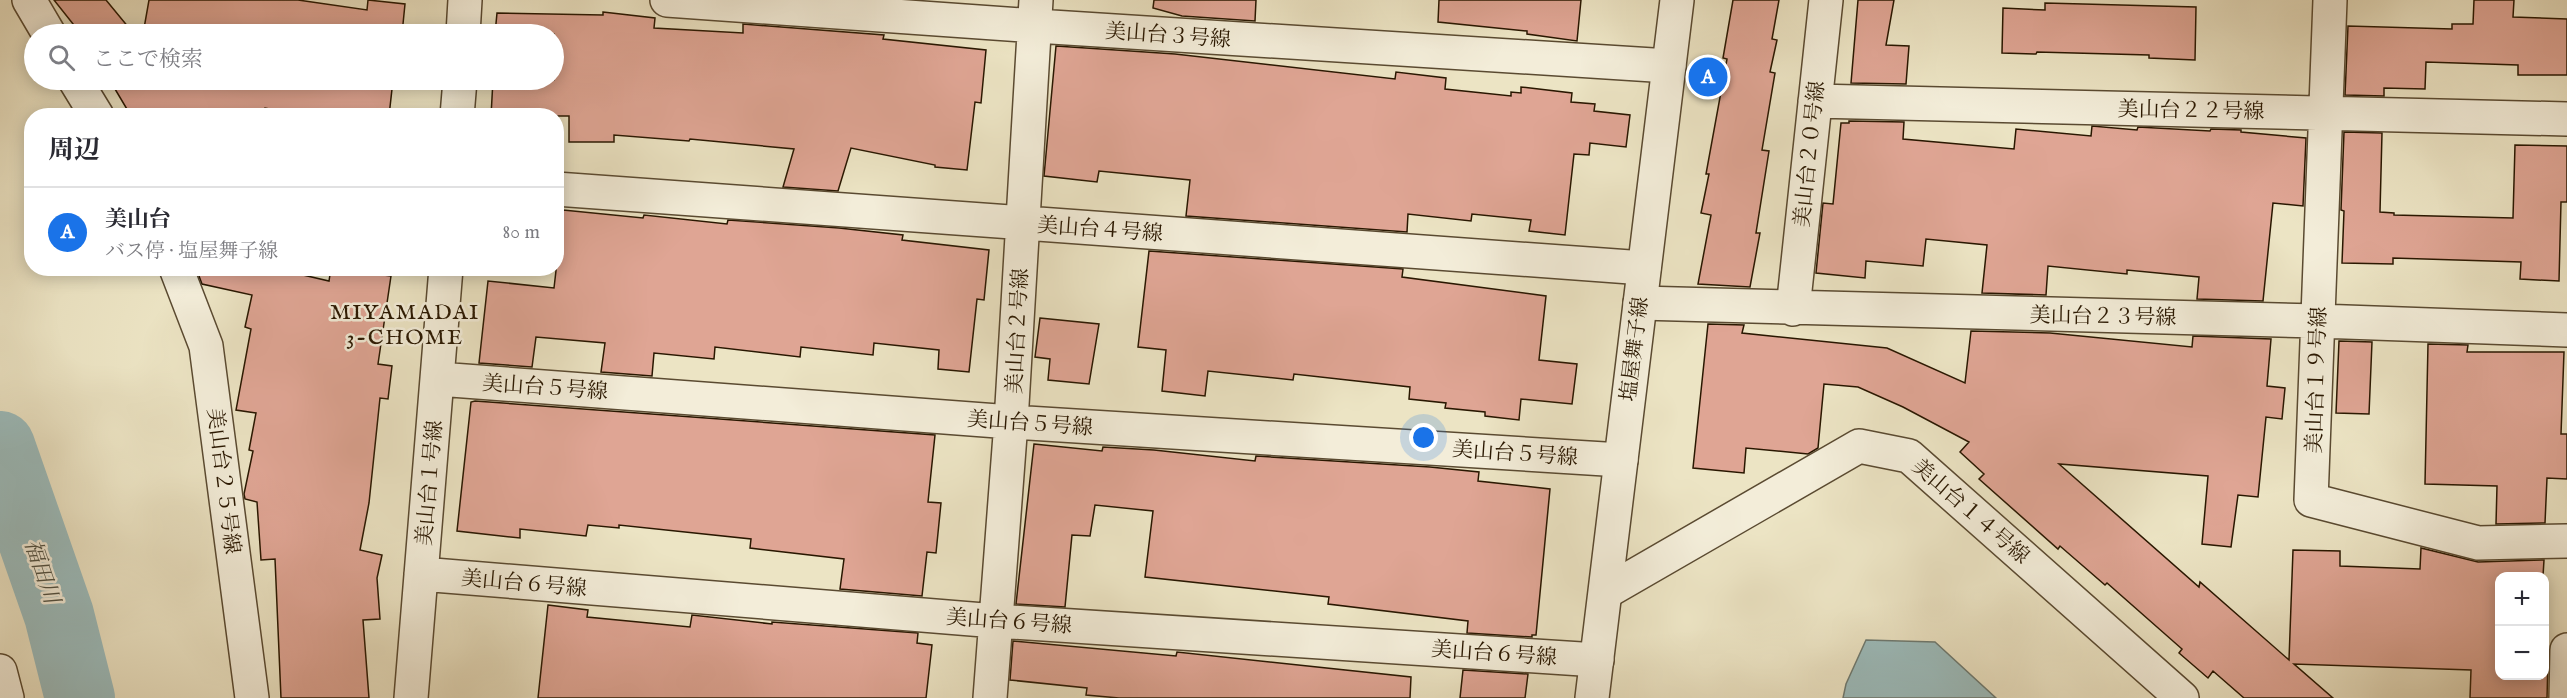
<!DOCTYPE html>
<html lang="ja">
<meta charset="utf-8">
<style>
:root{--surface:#fff;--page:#f7f7f7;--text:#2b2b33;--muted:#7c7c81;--line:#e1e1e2;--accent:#1a73e8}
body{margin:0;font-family:"IM FELL English","Noto Serif JP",serif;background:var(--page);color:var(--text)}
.controls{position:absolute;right:18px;bottom:18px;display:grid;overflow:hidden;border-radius:12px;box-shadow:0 3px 15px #0003}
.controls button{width:54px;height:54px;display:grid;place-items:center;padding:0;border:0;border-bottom:2px solid var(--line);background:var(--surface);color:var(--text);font:30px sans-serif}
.you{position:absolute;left:1424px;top:438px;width:21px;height:21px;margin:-15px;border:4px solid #fff;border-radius:50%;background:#1a73e8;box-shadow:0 0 0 9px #1a73e833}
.badge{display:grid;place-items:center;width:39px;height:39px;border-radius:50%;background:var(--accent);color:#fff;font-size:20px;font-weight:700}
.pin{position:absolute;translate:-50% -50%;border:3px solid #fff;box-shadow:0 2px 6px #0006}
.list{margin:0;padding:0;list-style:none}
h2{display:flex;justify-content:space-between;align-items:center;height:78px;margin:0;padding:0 24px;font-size:26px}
h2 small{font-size:20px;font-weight:400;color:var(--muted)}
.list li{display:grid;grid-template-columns:39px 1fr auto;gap:18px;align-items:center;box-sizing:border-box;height:90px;padding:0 24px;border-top:2px solid var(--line)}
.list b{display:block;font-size:22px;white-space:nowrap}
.list p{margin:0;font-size:20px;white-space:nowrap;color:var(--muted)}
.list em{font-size:20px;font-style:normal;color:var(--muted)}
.icon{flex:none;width:33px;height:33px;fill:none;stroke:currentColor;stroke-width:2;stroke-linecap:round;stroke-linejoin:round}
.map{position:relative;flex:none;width:2567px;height:698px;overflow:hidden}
.search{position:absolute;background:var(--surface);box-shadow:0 3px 15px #0003;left:24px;top:24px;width:540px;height:66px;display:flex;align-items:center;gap:15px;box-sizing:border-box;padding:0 21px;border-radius:33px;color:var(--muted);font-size:22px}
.panel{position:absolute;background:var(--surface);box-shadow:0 3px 15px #0003;left:24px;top:108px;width:540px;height:168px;border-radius:24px}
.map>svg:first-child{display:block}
.water{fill:#9cbcbc;stroke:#6e7a71;stroke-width:1.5}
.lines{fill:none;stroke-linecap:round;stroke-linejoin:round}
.river{stroke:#9cbcbc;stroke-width:70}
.building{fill:#dfa594;stroke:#291700;stroke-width:1.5}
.minor-casing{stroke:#5a4a31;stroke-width:36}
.tertiary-casing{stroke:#5a4a31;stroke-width:36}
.minor{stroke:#f3edd9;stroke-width:33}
.tertiary{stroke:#f3edd9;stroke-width:33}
.labels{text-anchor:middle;stroke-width:5;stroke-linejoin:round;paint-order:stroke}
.street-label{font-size:21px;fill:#291700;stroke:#f3edd9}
.neighbourhood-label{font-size:22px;letter-spacing:1.5px;fill:#291700;stroke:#f3edd9}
.water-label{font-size:22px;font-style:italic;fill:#515142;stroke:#f3edd9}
</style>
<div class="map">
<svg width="2567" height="698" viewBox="0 0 2567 698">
<rect width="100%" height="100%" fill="#ece4c4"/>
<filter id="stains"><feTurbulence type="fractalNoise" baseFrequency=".00333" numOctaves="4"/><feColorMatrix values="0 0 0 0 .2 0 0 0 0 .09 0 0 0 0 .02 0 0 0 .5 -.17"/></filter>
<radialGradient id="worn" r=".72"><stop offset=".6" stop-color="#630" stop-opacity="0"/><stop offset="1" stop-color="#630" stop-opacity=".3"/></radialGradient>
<path class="water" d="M1866,640L1935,642L1996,698H1843L1846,684Z"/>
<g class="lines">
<path class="river" d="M0,446L59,615L80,698"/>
</g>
<path class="building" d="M54,0H106L134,34H81Z
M149,0H298L367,10L368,0L405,4L402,34H143Z
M1154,0H1256L1255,21L1182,16L1153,8Z
M1439,0H1581L1577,41L1527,34V31L1438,22Z
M1733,0H1779L1772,39L1777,40L1770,72L1775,73L1762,150L1769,151L1756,233H1760L1750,287L1698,284L1711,215L1701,213L1709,174H1706L1727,59L1723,58Z
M1858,0H1894L1886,45L1909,46L1906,84L1851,83Z
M2474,0H2514L2513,17L2567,19V75H2518V65L2426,62L2425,89L2384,88V96L2345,95L2348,26L2452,29V24H2473Z
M2045,3L2196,7L2195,60L2149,58V55L2037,52L2036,54L2002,53L2003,8L2045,10Z
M603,12L655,18L654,28L743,33V24L884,35L883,39L986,50L981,103L975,102L967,170L935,167V165L851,148L838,191L783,187L794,149L690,139L689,141L614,135V142H569V116H491L493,80H554V34H495L497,13L603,15Z
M1056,46L1175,54L1395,79L1396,72L1446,78L1445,89L1511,96V92L1521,93V87L1572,93L1571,102L1595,104L1594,111L1630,115L1626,147L1590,143L1589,155L1574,154L1565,235L1529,231L1531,220L1472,214L1471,221L1408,214L1407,232L1186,216L1190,180L1099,171L1097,182L1044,176Z
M119,80H393L389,116H307L265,108L263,116H131L112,84Z
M1849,121L1904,122L1903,139L2014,149L2016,129L2091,136L2092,126L2137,130L2138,127L2210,131L2211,129L2241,130V132L2306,138L2303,206L2273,203L2263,301L2197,299L2199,277L2127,270V274L2048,266L2046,295L1982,293L1987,245L1926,239L1923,266L1866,261L1865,278L1816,273L1823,203L1833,204L1841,123H1849Z
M2344,132L2382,133L2380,212L2394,213V215L2513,218L2515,145L2567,146V202H2561L2559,281L2520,279L2521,262L2393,258V264L2342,263L2344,211L2341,210Z
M563,210L643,218L644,215L727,224L728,220L839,228L903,235L902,240L989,250L984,300L977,299L969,372L938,369L939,350L874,343L873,355L801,347L800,357L715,347L714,359L654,353L652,376L601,372L605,343L536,337L532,367L479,363L488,281L554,288Z
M1149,251L1403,269L1402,277L1546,296L1539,360L1577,364L1572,404L1521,399L1519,420L1485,416V412L1445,408L1446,403L1409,399L1410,387L1294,374L1293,380L1208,371L1205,396L1162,391L1166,350L1138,347Z
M196,268H273L329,281L331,268L391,276L378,364L392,366L388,399L380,398L369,503L360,550L382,555L377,578L380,619L363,620L369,698H281L275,559L261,560L257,502L245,499L244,494L253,451L249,450L256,413L236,410L251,329L245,327L252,295L202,284Z
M1040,318L1099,324L1089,384L1048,380L1050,359L1035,357Z
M1708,324L1744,325L1742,333L1887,348L1965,383L1971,331L2050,333L2192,347L2193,336L2271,339L2267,386L2285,388L2282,419L2266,417L2258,497L2238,495L2231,547L2202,544L2208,476L2059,464L2199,587L2200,582L2289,660L2293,550L2340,551V566L2420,569L2421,548L2478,562L2544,560L2543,576H2499V675H2544V658L2548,659L2547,698H2470L2471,670L2294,664L2333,698H2244L2213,671L2208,678L2179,653L2182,649L2107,583L2105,585L2060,546L2058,549L1979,479L1984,474L1960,452L1969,442L1903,407L1858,387L1824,384L1818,448L1808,454L1746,448L1744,473L1693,468Z
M2339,341L2372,342L2369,414L2336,413Z
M2428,344L2468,345L2467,352H2564L2561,434H2567V479L2547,478L2545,523L2496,524L2497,486L2425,484Z
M475,401L935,435L928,502L941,503L936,553L927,552L922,596L840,589L844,559L750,548L751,539L619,525V528L588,525L586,536L520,529V538L457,531L471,402Z
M1034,444L1102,451L1103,447L1154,450L1255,461L1256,456L1430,467L1479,472L1478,481L1550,489L1536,635H1532V637L1467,633L1468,621L1328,604L1329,597L1145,577L1153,511L1095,505L1090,536L1072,535L1065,607L1016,604Z
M548,605L588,610L587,617L690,627L692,615L772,624V622L918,633L917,643L932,645L926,698H538Z
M1013,641L1176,656L1177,652L1411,677L1410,698H1119L1086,695L1087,688L1010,680Z
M1463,670L1528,674L1525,698H1460Z"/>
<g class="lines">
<defs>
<path id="minor" d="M29,0L49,34
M667,0L1036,26L1669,66
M2330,0L2311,500L2478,543L2567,541
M463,34L465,0
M75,80L97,116
M1815,101L2567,119
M457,116L460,80
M556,189L1644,268
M176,268L206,346L252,698
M1640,303L2318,321L2567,330
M1793,309L1826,0
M438,379L1011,422L1621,460
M421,574L996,621L1597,660
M1606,592L1859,446L1909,456L2182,698
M0,671L7,698
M411,698L446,268
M990,698L1011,422L1036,0
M2566,698L2567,650"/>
<path id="tertiary" d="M1592,698L1677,0"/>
</defs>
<use href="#minor" class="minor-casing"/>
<use href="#tertiary" class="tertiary-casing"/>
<use href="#minor" class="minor"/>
<use href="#tertiary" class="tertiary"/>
</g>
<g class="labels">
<g class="street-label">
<text transform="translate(1168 35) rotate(4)" y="7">美山台３号線</text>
<text transform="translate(2191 110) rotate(1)" y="7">美山台２２号線</text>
<text transform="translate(1809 154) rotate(-84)" y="7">美山台２０号線</text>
<text transform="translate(1100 229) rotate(4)" y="7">美山台４号線</text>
<text transform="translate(2103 316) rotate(1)" y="7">美山台２３号線</text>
<text transform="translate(1017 331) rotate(-87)" y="7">美山台２号線</text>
<text transform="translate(1634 349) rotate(-83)" y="7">塩屋舞子線</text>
<text transform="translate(2316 380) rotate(-88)" y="7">美山台１９号線</text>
<text transform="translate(545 387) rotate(4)" y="7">美山台５号線</text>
<text transform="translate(1030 423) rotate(4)" y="7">美山台５号線</text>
<text transform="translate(1515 453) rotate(4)" y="7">美山台５号線</text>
<text transform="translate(224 481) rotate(83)" y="7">美山台２５号線</text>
<text transform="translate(429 483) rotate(-85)" y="7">美山台１号線</text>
<text transform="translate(1971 511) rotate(41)" y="7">美山台１４号線</text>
<text transform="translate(524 583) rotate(5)" y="7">美山台６号線</text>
<text transform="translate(1009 621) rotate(4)" y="7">美山台６号線</text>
<text transform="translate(1494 653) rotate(4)" y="7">美山台６号線</text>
</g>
<g class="neighbourhood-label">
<text x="405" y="319">MIYAMADAI<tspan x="405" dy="25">3-CHOME</tspan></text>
</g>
<g class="water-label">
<text transform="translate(43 571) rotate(71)" y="8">福田川</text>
</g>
</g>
<rect width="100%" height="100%" filter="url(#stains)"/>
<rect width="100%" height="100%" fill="url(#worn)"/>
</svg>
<div class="controls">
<button>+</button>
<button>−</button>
</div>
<div class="you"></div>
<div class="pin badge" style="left:1708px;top:77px">A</div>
<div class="search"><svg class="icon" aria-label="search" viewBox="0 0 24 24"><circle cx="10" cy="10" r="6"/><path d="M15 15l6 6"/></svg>ここで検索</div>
<section class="panel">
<h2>周辺<small></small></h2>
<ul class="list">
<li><span class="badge">A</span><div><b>美山台</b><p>バス停 · 塩屋舞子線</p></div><em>80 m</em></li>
</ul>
</section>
</div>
